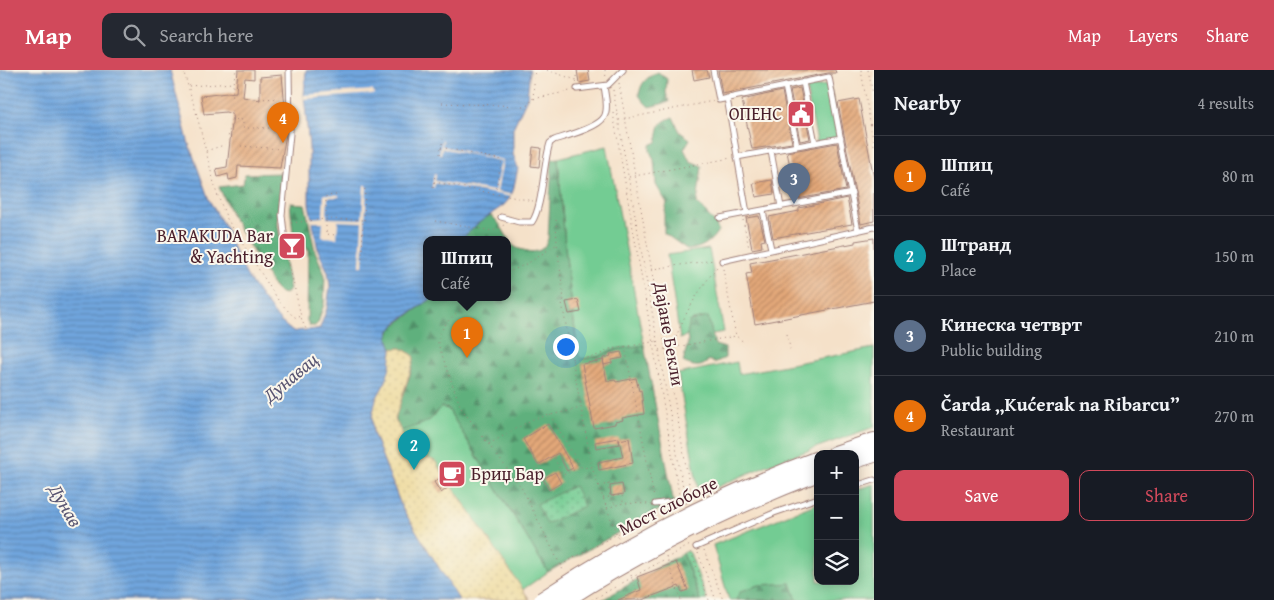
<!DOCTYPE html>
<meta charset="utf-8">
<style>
:root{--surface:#171b24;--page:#242831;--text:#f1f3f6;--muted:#9ea1a6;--line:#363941;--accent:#d1495b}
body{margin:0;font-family:"Gentium Book Plus",serif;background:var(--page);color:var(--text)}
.controls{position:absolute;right:15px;bottom:15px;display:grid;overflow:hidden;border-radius:10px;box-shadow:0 2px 12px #0003}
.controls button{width:45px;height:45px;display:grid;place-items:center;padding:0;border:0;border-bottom:1px solid var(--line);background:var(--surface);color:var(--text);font:25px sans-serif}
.you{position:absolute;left:565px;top:276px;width:18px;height:18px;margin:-12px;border:4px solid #fff;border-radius:50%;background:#1a73e8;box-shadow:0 0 0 8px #1a73e833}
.badge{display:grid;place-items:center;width:32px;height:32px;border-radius:50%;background:var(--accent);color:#fff;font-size:16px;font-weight:700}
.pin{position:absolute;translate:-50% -41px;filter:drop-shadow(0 1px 2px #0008)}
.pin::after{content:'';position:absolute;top:26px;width:18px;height:15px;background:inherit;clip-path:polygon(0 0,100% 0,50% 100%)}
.popup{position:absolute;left:423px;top:166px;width:88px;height:65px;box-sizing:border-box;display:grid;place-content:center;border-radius:10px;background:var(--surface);filter:drop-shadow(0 1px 4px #0005);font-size:16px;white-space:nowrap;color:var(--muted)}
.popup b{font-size:19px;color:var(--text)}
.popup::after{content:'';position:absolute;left:50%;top:100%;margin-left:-10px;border:10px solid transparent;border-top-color:var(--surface)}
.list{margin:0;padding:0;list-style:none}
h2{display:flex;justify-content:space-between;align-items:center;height:65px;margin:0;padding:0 20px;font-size:21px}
h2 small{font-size:16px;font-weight:400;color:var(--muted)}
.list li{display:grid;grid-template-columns:32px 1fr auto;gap:15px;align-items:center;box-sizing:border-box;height:80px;padding:0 20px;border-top:1px solid var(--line)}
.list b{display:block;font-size:19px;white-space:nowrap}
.list p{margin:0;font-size:16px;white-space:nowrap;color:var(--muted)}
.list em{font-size:16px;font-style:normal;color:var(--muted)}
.actions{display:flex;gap:10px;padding:15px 20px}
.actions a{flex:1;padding:11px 0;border:1px solid var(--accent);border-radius:10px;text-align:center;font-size:18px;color:var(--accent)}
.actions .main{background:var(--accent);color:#fff}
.icon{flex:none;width:28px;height:28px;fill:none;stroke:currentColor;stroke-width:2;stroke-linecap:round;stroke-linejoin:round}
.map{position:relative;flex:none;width:874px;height:530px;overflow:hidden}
header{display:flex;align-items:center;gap:30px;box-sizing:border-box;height:70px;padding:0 25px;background:var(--accent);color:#fff}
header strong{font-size:24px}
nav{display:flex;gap:28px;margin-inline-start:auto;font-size:18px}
.search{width:350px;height:45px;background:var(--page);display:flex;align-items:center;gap:12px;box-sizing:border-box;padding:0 18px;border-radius:10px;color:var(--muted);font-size:19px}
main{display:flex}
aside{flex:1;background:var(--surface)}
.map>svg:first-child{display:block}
.green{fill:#73cc93;stroke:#5e765f}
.forest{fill:url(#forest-firs);stroke:#546854}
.sand{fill:url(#sand-dots);stroke:#9c7c64}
.park{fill:url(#park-dots);stroke:#5e765f}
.water{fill:url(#water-rules);stroke:#5d6284}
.pier{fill:#f5e1c9}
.building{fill:url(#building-hatch)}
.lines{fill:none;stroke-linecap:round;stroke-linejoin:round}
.service-casing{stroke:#a0807a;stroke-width:7}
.trunk-casing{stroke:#a0807a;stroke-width:18}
.path{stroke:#a0807a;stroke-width:1;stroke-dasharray:1 4;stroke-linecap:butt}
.service{stroke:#fff;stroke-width:5}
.trunk{stroke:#fff;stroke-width:16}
.trunk-bridge-casing{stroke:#a0807a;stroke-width:18;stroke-linecap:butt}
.trunk-bridge{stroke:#fff;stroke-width:16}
.labels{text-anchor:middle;stroke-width:4;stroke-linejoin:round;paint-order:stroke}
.poi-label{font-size:18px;fill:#4a1f2b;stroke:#fbf7ec;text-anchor:end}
.street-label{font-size:18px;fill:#4a1f2b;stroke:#fbf7ec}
.water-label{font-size:19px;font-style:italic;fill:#595572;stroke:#fbf7ec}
</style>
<header>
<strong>Map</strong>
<div class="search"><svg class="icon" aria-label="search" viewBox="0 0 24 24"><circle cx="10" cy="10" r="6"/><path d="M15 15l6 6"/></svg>Search here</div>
<nav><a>Map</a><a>Layers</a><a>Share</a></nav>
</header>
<main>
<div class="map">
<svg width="874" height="530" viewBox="0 0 874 530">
<defs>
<pattern id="forest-firs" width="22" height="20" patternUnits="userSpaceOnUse" patternTransform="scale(1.25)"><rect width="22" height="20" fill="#5eb07d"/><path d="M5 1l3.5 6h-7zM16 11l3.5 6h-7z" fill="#508f67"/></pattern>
<pattern id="sand-dots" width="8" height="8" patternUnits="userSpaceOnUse" patternTransform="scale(1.25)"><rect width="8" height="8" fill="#eeda9e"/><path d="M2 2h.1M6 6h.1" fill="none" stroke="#cebb88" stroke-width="1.8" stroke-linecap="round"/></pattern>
<pattern id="park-dots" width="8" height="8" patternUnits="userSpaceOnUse" patternTransform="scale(1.25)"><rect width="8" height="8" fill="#73cc93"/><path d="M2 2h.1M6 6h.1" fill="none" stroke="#60a578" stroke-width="1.8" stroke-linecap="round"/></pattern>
<pattern id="water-rules" width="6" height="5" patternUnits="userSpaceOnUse" patternTransform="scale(1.25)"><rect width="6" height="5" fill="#70a5dd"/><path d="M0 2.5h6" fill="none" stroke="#5e86b3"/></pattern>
<pattern id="building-hatch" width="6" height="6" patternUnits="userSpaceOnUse" patternTransform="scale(1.25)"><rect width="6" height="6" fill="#e3a879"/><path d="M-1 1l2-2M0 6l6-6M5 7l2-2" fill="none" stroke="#ba8863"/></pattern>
</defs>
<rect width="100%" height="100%" fill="#fbf7ec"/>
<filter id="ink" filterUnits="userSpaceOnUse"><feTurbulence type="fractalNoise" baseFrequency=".02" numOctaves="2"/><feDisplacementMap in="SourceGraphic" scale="10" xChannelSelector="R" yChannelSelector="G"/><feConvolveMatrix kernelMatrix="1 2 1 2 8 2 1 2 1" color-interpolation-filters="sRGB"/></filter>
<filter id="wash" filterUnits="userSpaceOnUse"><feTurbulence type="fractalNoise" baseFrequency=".0096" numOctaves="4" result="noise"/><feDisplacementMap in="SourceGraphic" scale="20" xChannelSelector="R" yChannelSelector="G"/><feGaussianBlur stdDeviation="1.12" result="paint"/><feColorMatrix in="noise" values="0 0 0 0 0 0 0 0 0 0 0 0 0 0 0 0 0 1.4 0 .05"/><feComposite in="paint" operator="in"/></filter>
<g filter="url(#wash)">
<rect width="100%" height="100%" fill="#f5e1c9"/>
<path class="green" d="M826,15L830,16L839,67L817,72L806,18Z
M607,76L644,275L612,280L600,286L581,289L578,285L566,187L558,88Z
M709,179L724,262L712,264L708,247L690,251L687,265L680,269L667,185Z
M874,278V357L765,396L699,425L678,304L737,292L739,304Z
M441,337L448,339L548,502L522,520L435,391L414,386L401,361C411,357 425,355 433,347C436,343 437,340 441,337Z
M874,414V530H729L713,475L818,433V511H855V420Z
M687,481L690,483L707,530H700L683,483Z"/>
<path class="forest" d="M658,2L667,9L666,23L669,32L649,37L643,31L639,25C641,12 646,8 658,2Z
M673,47L680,62L690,69L684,79L690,91L702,96L697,133L716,154L718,161C710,173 702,178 688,180L664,163V145L667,133L656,115L654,90L650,81V75L657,72C659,56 658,53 673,47Z
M558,88L566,187L578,285L582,289L600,286L611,280L644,275L674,434L655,442L548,502L448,339L441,337C437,340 436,344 433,347C425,355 411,357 401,361C399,358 396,354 396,350C393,334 416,305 413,285L401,278L392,279L388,268L392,257L434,227H507V169H462L477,154L490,145C501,152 504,164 512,174C516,179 521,179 527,181C538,183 544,180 548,169L552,89Z
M283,103L278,142V156L290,220L285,224L278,222L275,219L234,150L219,117L243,114L245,104Z
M290,133L305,134L315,181L325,205L324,234L318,253L315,256H310L307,251L308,180L304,175L295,173L293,164Z
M708,247L715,275L725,278V288L714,293L709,290C702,299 693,297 683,292L688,272L687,265L690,251Z
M683,483L700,530H602Z
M791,513L797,530H736L741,521L759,515Z"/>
<path class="sand" d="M401,278L413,285L414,290L395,349L411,381L418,387L428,388L435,391L530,530H459L402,438L373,362L372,347L376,329L386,311L392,279Z"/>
<path class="park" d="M574,416L584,436L547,454L537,434Z"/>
<path class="water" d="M0,0H170L188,71L209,130L227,161L234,181L247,206L262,228L280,251L293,262C302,259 310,261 320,258L327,238L330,216L328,202L318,180L309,134V77L304,25L306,0H530L527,28L513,58V84L518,98L513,121L509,129L504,135L477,154L462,169H427V227H434L396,253L389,262L388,268L392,279L390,296L386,311L376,329L372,347L373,363L402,438L459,530H0Z"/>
<path class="pier" d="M373,20L374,24L304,29V25Z
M442,69L443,70L442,76L503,90L497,122L514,125L513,127L435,113L434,118L432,117L434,104L436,105L435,111L494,121L501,91L442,78L441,84H439Z
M364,115H367L363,196H360L362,152L338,151L337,168L322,167L323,152H312L311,148L323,147L324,124L339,125V127H328L327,148L362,149Z"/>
<g id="blocks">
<path class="building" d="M238,0H254V9L245,8L243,27L260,30V7L282,5L285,37L284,60H286V64L280,98L238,96L237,108L229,110L228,104L218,107L216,99L227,97L233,45L226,42L204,44L201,26L236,22Z
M577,0H588L590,11L579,13Z
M692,0H707L709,7L694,10Z
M718,0H835L836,3H828L722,24Z
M800,18L810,69L800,71L790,20Z
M782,21L792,73L752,79L742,30Z
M859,29L874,109V151L861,154L838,33Z
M837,73L846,120L797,129L787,82Z
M533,77L541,78L539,97L531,96Z
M772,110L774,124L756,127L753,113Z
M847,128L852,154L773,168L769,147L799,141V138Z
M759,146L765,170L761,171L762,177L752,179L746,148Z
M874,168V231L755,254L746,204L752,203L750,193L855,173V171Z
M578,230L581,242L569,244L566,232Z
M621,282L623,288L612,290V293L604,295L603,288L611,286L610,284Z
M603,290L607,311L615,310L616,312L636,308L639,321L641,320L644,344L622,348L623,350L615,352V354L594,358L582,294Z
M548,354L573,398L567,401L558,383L538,395L523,369Z
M619,368V370L629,368L633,393L599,400L598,392L623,387L619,370L620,374L596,378L595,372Z
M452,394L461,408L441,423L434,412L445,405L443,400Z
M555,402L561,413L549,420L543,409Z
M622,414L624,424L611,426L610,416Z
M676,492L688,520L682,522L679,516L642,530H618L641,520L637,507Z"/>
</g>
</g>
<g filter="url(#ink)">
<use href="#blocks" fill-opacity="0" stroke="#a0807a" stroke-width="1"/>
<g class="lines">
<defs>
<path id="service" d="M713,0L719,30L829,7L858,161
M803,12L815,73
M785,16L797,76
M577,19L608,15L623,0
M727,28L747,143
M771,81L781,137
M737,87L841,68
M763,141L771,179
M501,147L519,152H532C543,136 543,94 550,73L554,70C566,66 598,58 604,47C609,39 605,24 604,16
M720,148L852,123
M285,172L282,145L290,64L289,0
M722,191L874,157
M855,416L874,410
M655,434L685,430
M696,477L774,443L818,428"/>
<path id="trunk" d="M835,384L874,371
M855,390L874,384"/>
</defs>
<use href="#service" class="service-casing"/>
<use href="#trunk" class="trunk-casing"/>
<path class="path" d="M183,0L196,42L216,121L227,149L278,230L293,246L297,248L301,246
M547,0L576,10
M605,0L606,8
M861,0L874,75
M868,0L874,29
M576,6L577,13
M619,13L691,425
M189,16L233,13L236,0
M613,20L684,423
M259,29L282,28
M533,29L535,0
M442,33L524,36L528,35L533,29L570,21
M613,43L679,424
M231,49L243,50V58H282
M619,50L713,31
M241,76L281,79
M441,77L502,90L495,122
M206,81L227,74L232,45L233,13
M440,84L443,69
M629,107L731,88
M434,112L533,131
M433,118L435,105
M336,125L326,126V164L336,165
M364,150L365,116
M556,150L557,174L564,230L562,233L592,398L618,468
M743,150L749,178
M435,151L493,161L504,155
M291,153L325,149L363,150L362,194
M286,180L302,251L306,259
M723,199L736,266
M646,200L714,190
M507,203L530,192L557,174
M475,227C462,239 437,255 438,274L461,338L521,417L564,502
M787,264L791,283
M625,277L657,271
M659,280L736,266L745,273
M572,291L599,285L610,279L625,277L654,428
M669,291C678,253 694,227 717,197
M550,345L581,397L591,398
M489,374L533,349L581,338
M555,388L570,379
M515,410L554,388L563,405L581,397
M608,414L610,427L615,434
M599,416L619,412
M603,428L622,425L623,432
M607,438L623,433L649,434
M704,480L723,530
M691,482L709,530
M698,483L716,530
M666,486L681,530
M561,495L657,442
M631,505L640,530
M592,530L690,475"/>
<use href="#service" class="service"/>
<use href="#trunk" class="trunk"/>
<defs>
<path id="trunk-bridge" d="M542,530C627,473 721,425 818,389
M565,530C644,479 730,437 818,403"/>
</defs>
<use href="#trunk-bridge" class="trunk-bridge-casing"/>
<use href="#trunk-bridge" class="trunk-bridge"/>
</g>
</g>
<defs>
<symbol id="civic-square" viewBox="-11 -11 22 22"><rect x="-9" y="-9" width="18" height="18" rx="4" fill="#d1495b" stroke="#fbf7ec"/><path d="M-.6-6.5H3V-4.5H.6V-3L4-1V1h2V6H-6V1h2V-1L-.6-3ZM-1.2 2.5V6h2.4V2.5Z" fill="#fff"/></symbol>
<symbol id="bar-square" viewBox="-11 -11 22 22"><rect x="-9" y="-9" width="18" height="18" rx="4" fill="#d1495b" stroke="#fbf7ec"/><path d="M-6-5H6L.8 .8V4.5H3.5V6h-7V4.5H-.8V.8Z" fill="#fff"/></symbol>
<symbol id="cafe-square" viewBox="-11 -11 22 22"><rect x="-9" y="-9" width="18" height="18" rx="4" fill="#d1495b" stroke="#fbf7ec"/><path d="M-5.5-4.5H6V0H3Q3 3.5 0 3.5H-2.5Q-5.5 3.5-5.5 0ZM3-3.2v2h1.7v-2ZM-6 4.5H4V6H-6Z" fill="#fff"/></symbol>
</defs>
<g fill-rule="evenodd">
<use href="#civic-square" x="785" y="28" width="32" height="32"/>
<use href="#bar-square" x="276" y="160" width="32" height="32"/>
<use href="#cafe-square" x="436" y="388" width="32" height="32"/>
</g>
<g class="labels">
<g class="poi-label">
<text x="782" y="50">ОПЕНС</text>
<text x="273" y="172">BARAKUDA Bar<tspan x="273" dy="21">&amp; Yachting</tspan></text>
<text x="471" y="410" text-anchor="start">Бриџ Бар</text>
</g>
<g class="street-label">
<text transform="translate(669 264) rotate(80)" y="6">Дајане Бекли</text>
<text transform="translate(668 436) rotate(-27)" y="6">Мост слободе</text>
</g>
<g class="water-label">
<text transform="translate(290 307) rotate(-40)" y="7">Дунавац</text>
<text transform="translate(66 435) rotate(60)" y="7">Дунав</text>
</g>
</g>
</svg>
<div class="controls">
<button>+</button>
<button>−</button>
<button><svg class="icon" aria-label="layers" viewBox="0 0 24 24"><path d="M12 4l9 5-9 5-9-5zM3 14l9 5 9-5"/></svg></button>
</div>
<div class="you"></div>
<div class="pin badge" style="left:467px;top:288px;background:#e8710a">1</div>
<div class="popup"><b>Шпиц</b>Café</div>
<div class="pin badge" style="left:414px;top:400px;background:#0f9aa8">2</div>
<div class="pin badge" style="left:794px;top:134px;background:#5c6f8a">3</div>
<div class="pin badge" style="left:283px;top:73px;background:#e8710a">4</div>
</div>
<aside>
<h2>Nearby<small>4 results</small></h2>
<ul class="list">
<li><span class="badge" style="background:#e8710a">1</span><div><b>Шпиц</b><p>Café</p></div><em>80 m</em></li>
<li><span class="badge" style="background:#0f9aa8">2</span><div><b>Штранд</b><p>Place</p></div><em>150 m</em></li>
<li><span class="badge" style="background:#5c6f8a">3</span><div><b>Кинеска четврт</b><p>Public building</p></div><em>210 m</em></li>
<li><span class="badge" style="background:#e8710a">4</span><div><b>Čarda „Kućerak na Ribarcu”</b><p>Restaurant</p></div><em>270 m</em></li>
</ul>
<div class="actions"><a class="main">Save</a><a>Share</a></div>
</aside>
</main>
